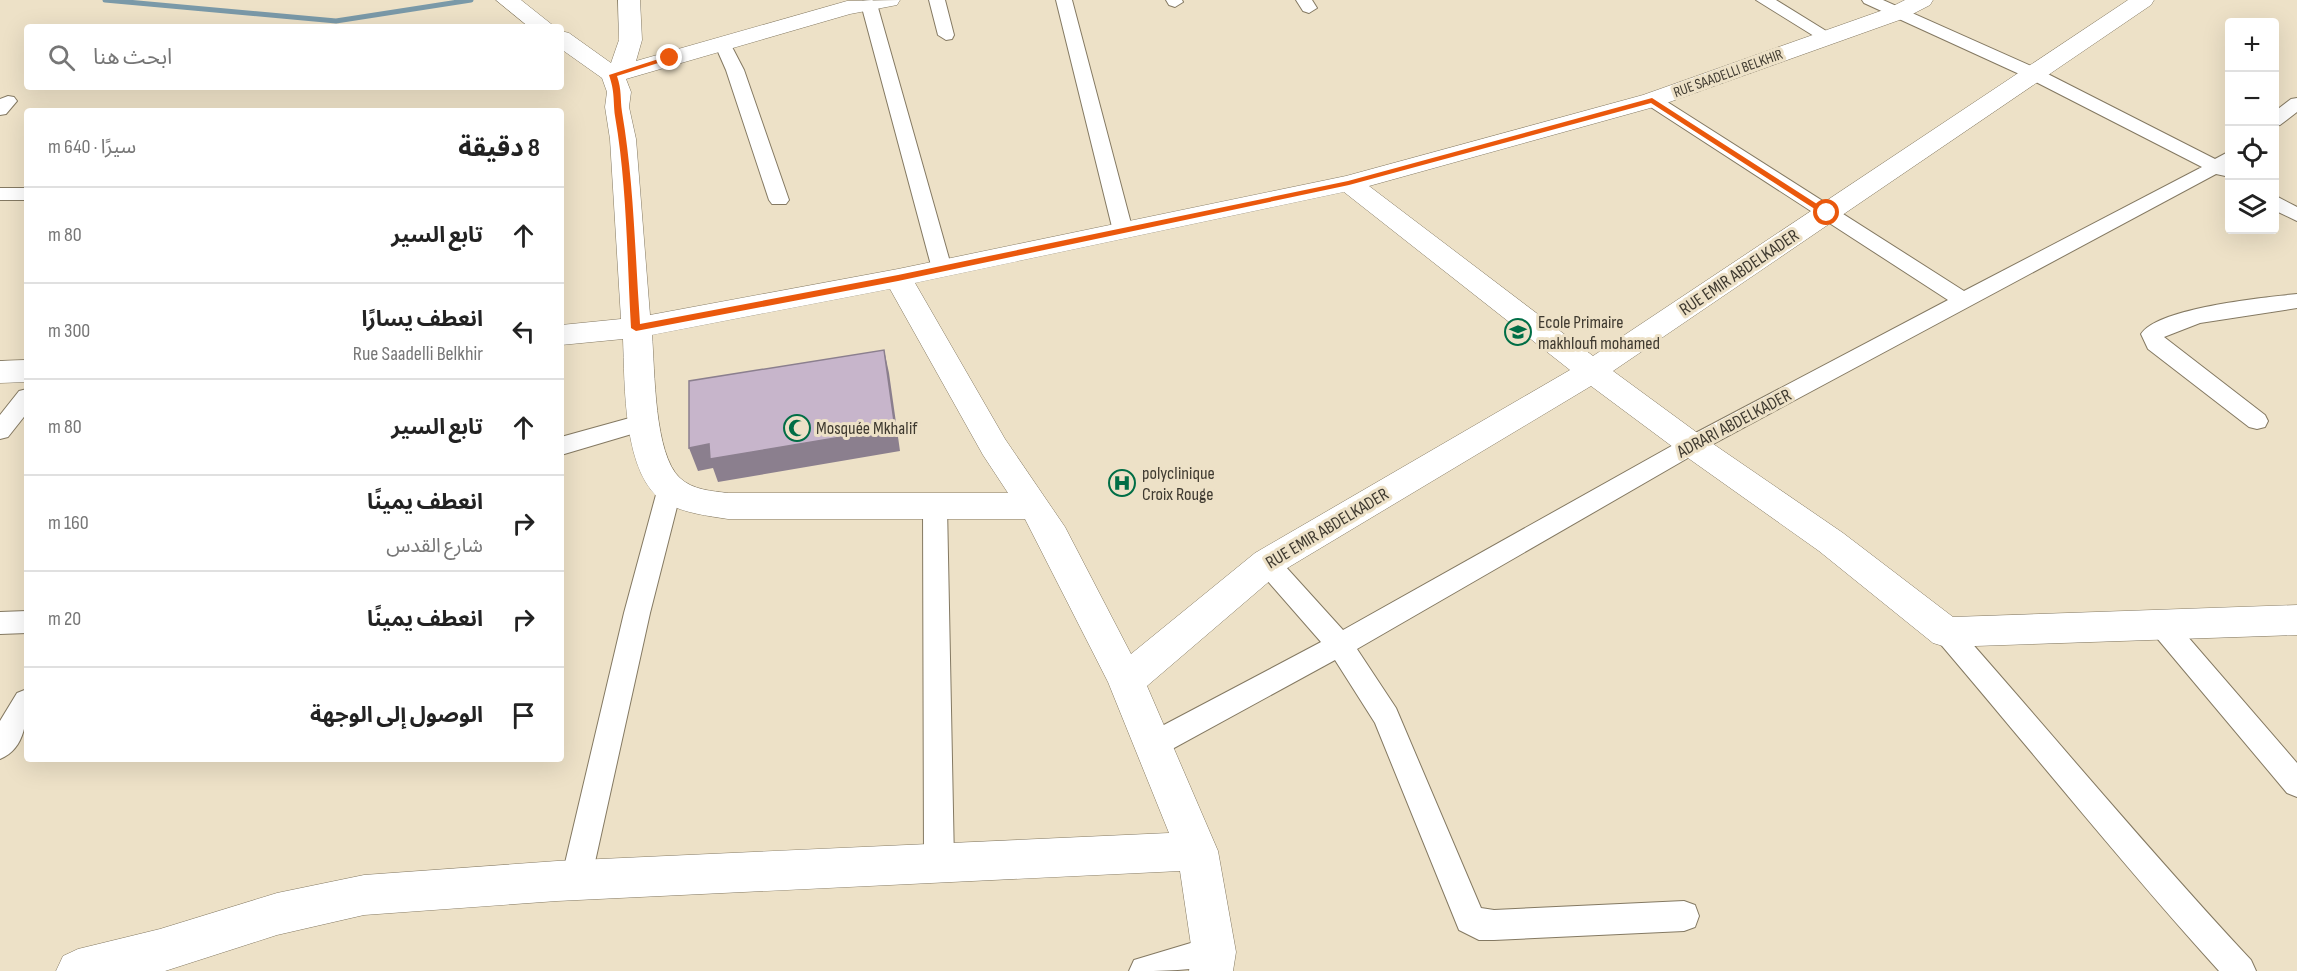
<!DOCTYPE html>
<html lang="ar">
<meta charset="utf-8">
<style>
:root{--surface:#fff;--page:#f2f2f2;--text:#222;--muted:#767676;--line:#e0e0e0}
body{margin:0;font-family:"Sofia Sans Condensed","Noto Sans Arabic",sans-serif;background:var(--page);color:var(--text);direction:rtl}
.controls{position:absolute;right:18px;top:18px;display:grid;overflow:hidden;border-radius:6px;box-shadow:0 6px 24px #0002}
.controls button{width:54px;height:54px;display:grid;place-items:center;padding:0;border:0;border-bottom:2px solid var(--line);background:var(--surface);color:var(--text);font:30px sans-serif}
.stop{position:absolute;width:18px;height:18px;margin:-14px;border:4px solid #ea580c;border-radius:50%;background:#fff}
.stop.end{background:#ea580c;border-color:#fff;box-shadow:0 2px 6px #0008}
.list{margin:0;padding:0;list-style:none}
h2{display:flex;justify-content:space-between;align-items:center;height:78px;margin:0;padding:0 24px;font-size:26px}
h2 small{font-size:20px;font-weight:400;color:var(--muted)}
.list li{display:grid;grid-template-columns:39px 1fr auto;gap:18px;align-items:center;box-sizing:border-box;height:96px;padding:0 24px;border-top:2px solid var(--line)}
.list b{display:block;font-size:22px;white-space:nowrap}
.list p{margin:0;font-size:20px;white-space:nowrap;color:var(--muted)}
.list em{font-size:20px;font-style:normal;color:var(--muted)}
.icon{flex:none;width:33px;height:33px;fill:none;stroke:currentColor;stroke-width:2;stroke-linecap:round;stroke-linejoin:round}
.map{position:relative;flex:none;width:2297px;height:971px;overflow:hidden;direction:ltr}
.search{position:absolute;background:var(--surface);box-shadow:0 6px 24px #0002;left:24px;top:24px;width:540px;height:66px;display:flex;align-items:center;gap:15px;box-sizing:border-box;padding:0 21px;border-radius:6px;color:var(--muted);font-size:22px}
.panel{position:absolute;background:var(--surface);box-shadow:0 6px 24px #0002;left:24px;top:108px;width:540px;height:654px;border-radius:6px;direction:rtl}
.map>svg:first-child{display:block}
.lines{fill:none;stroke-linecap:round;stroke-linejoin:round}
.stream{stroke:#7a99a8;stroke-width:5}
.street-casing{stroke:#847962;stroke-width:2}
.secondary-casing{stroke:#847962;stroke-width:1}
.street{fill:#fff;fill-rule:evenodd}
.secondary{fill:#fff;fill-rule:evenodd}
.shaded-wall{fill:#8b7f8e}
.building{fill:#c7b5cb;stroke:#8b7f8e;stroke-width:1.5}
.route{fill:#ea580c}
.labels{text-anchor:middle;stroke-width:6;stroke-linejoin:round;paint-order:stroke}
.far-street-label{font-size:15px;fill:#3f3a30;stroke:#ede1c7}
.street-label{font-size:18px;fill:#3f3a30;stroke:#ede1c7}
.poi-label{font-size:18px;fill:#3f3a30;stroke:#ede1c7;text-anchor:start}
</style>
<div class="map">
<svg width="2297" height="971" viewBox="0 0 2297 971">
<rect width="100%" height="100%" fill="#ede1c7"/>
<g class="lines">
<path class="stream" d="M105,0L336,21L471,0"/>
<defs>
<path id="street" d="M872,0L877,4L952,269L949,274L942,276L935,274L932,269L861,4L863,1Z
M929,0H945L954,35L952,39L946,40L938,35Z
M1056,0H1072L1133,231L1130,235L1123,237L1116,235L1113,231Z
M1166,0H1182L1183,2L1175,7L1169,5Z
M1296,0H1312L1317,8L1309,13L1303,11Z
M1756,0H1776L1836,37L1834,41H1822Z
M1862,0H1883L2040,70L2215,159L2230,151V177L2216,174L1700,451L1357,649L1396,708L1481,908L1494,910L1684,901L1695,905L1699,916L1695,927L1684,931L1494,940H1479L1459,930L1375,723L1335,660L1163,754L1153,758L1143,754L1139,745L1143,736L1321,642L1258,570L1254,563L1258,556L1267,553L1276,556L1343,630L1684,439L1948,300L1646,104L1643,100L1646,96H1658L1964,291L2202,167L2028,78L1864,3Z
M723,40L731,45L744,70L789,200L786,204H772L769,200L726,70L715,45Z
M8,96L14,97L17,101L6,114L0,115V99Z
M2297,98V112L2280,125L2274,126V112L2291,99Z
M0,188H27V200H0Z
M2274,195L2297,207V221L2274,210Z
M2297,294V308L2200,323L2164,337L2265,415L2268,421L2265,427L2257,429L2249,427L2148,349L2141,334C2157,308 2266,297 2297,294Z
M27,389V413L8,437L0,439V415L19,391Z
M644,414L652,416L655,422L652,428L561,455V437Z
M669,482L678,485L681,491L650,613L591,880L587,890L576,895L565,890L561,880L624,613L657,491L660,485Z
M935,497L944,499L947,506L954,862L950,872L939,876L928,872L924,862L923,506L926,499Z
M27,611V633L0,634V612Z
M2160,612L2169,615L2297,763V797L2287,793L2151,631L2147,623L2151,615Z
M1946,621L1955,624C2054,736 2149,851 2251,960L2256,971H2219C2121,863 2031,750 1937,640L1933,632L1937,624Z
M27,689C27,714 28,748 0,759V721L17,693Z
M1214,936L1225,941L1230,952L1225,963C1195,971 1161,971 1129,971L1134,960Z"/>
<path id="secondary" d="M496,0H521L555,27H529Z
M618,0H640L642,40L636,61L847,1L900,0L897,5L850,14L626,79L631,92L629,107L636,139L650,315L898,269L1346,176L1643,95L1889,8L1905,0H1933L1930,5L1905,18L1661,105L1369,186L1593,356L2128,0H2154L2151,5L1613,371L1703,437L1843,533L1953,617L2297,605V635L1946,647L1933,643L1819,551L1681,453L1591,386L1279,573L1147,686L1218,851L1236,952L1233,971H1189L1192,952L1180,871L557,901L364,915L277,935L165,971H56L63,956L78,949L160,929L277,893L364,875L557,861L1169,833L1108,682L1025,519H728C708,516 684,513 666,503C622,478 625,383 623,339L561,345V325L621,319L610,139L605,107L607,92L602,78L561,49V31L569,33L611,63L619,40ZM1344,192L1570,370L1255,553L1131,654L1065,527L1005,439L915,283ZM890,289L983,455L1008,493H728C712,491 693,490 680,478C654,454 655,370 652,335Z
M27,360V382L0,383V361Z"/>
</defs>
<use href="#street" class="street-casing"/>
<use href="#secondary" class="secondary-casing"/>
<use href="#street" class="street"/>
<use href="#secondary" class="secondary"/>
</g>
<path class="shaded-wall" d="M884,350L889,373L900,451L718,482L713,468L698,471L689,448L709,444Z"/>
<path class="building" d="M884,350L895,428L710,459L709,444L689,448V381Z"/>
<path class="route" d="M668,56L674,58L617,76C622,91 620,98 622,112C634,182 635,254 640,324L898,275L1348,181L1652,98L1831,213L1824,215L1651,103L1349,185L898,281L636,331L631,328C627,258 627,185 615,116C613,99 615,93 609,75Z"/>
<defs>
<symbol id="school-ring" viewBox="-11 -11 22 22"><circle r="9.5" fill="#ede1c7" stroke="#006e46" stroke-width="1.5"/><path d="M0-5L7-2L0 1L-7-2ZM-4 1L0 2.5L4 1V4Q0 6-4 4Z" fill="#006e46"/></symbol>
<symbol id="mosque-ring" viewBox="-11 -11 22 22"><circle r="9.5" fill="#ede1c7" stroke="#006e46" stroke-width="1.5"/><path d="M3.5-4.9A6 6 0 1 0 3.5 4.9A5 5 0 1 1 3.5-4.9Z" fill="#006e46"/></symbol>
<symbol id="hospital-ring" viewBox="-11 -11 22 22"><circle r="9.5" fill="#ede1c7" stroke="#006e46" stroke-width="1.5"/><path d="M-5-5h3v3.5h4V-5h3V5h-3V1.5h-4V5h-3Z" fill="#006e46"/></symbol>
</defs>
<g fill-rule="evenodd">
<use href="#school-ring" x="1503" y="317" width="30" height="30"/>
<use href="#mosque-ring" x="782" y="413" width="30" height="30"/>
<use href="#hospital-ring" x="1107" y="468" width="30" height="30"/>
</g>
<g class="labels">
<g class="far-street-label">
<text transform="translate(1728 73) rotate(-20)" y="5">RUE SAADELLI BELKHIR</text>
</g>
<g class="street-label">
<text transform="translate(1739 272) rotate(-34)" y="6">RUE EMIR ABDELKADER</text>
<text transform="translate(1734 423) rotate(-28)" y="6">ADRARI ABDELKADER</text>
<text transform="translate(1327 528) rotate(-31)" y="6">RUE EMIR ABDELKADER</text>
</g>
<g class="poi-label">
<text x="1538" y="328">Ecole Primaire<tspan x="1538" dy="21">makhloufi mohamed</tspan></text>
<text x="816" y="434">Mosquée Mkhalif</text>
<text x="1142" y="479">polyclinique<tspan x="1142" dy="21">Croix Rouge</tspan></text>
</g>
</g>
</svg>
<div class="controls">
<button>+</button>
<button>−</button>
<button><svg class="icon" aria-label="locate" viewBox="0 0 24 24"><circle cx="12" cy="12" r="6"/><path d="M12 2v4M12 18v4M2 12h4M18 12h4"/></svg></button>
<button><svg class="icon" aria-label="layers" viewBox="0 0 24 24"><path d="M12 4l9 5-9 5-9-5zM3 14l9 5 9-5"/></svg></button>
</div>
<div class="stop" style="left:1827px;top:213px"></div>
<div class="stop end" style="left:670px;top:58px"></div>
<div class="search"><svg class="icon" aria-label="search" viewBox="0 0 24 24"><circle cx="10" cy="10" r="6"/><path d="M15 15l6 6"/></svg>ابحث هنا</div>
<section class="panel">
<h2>8 دقيقة<small>سيرًا · 640 m</small></h2>
<ul class="list">
<li><svg class="icon" aria-label="ahead" viewBox="0 0 24 24"><path d="M12 20V5M6 11l6-6 6 6"/></svg><div><b>تابع السير</b></div><em>80 m</em></li>
<li><svg class="icon" aria-label="left" viewBox="0 0 24 24"><path d="M17 20v-9H6M10 6l-5 5 5 5"/></svg><div><b>انعطف يسارًا</b><p>Rue Saadelli Belkhir</p></div><em>300 m</em></li>
<li><svg class="icon" aria-label="ahead" viewBox="0 0 24 24"><path d="M12 20V5M6 11l6-6 6 6"/></svg><div><b>تابع السير</b></div><em>80 m</em></li>
<li><svg class="icon" aria-label="right" viewBox="0 0 24 24"><path d="M7 20v-9h11M14 6l5 5-5 5"/></svg><div><b>انعطف يمينًا</b><p>شارع القدس</p></div><em>160 m</em></li>
<li><svg class="icon" aria-label="right" viewBox="0 0 24 24"><path d="M7 20v-9h11M14 6l5 5-5 5"/></svg><div><b>انعطف يمينًا</b></div><em>20 m</em></li>
<li><svg class="icon" aria-label="arrive" viewBox="0 0 24 24"><path d="M6 21V4h12l-3 4 3 4H6"/></svg><div><b>الوصول إلى الوجهة</b></div></li>
</ul>
</section>
</div>
